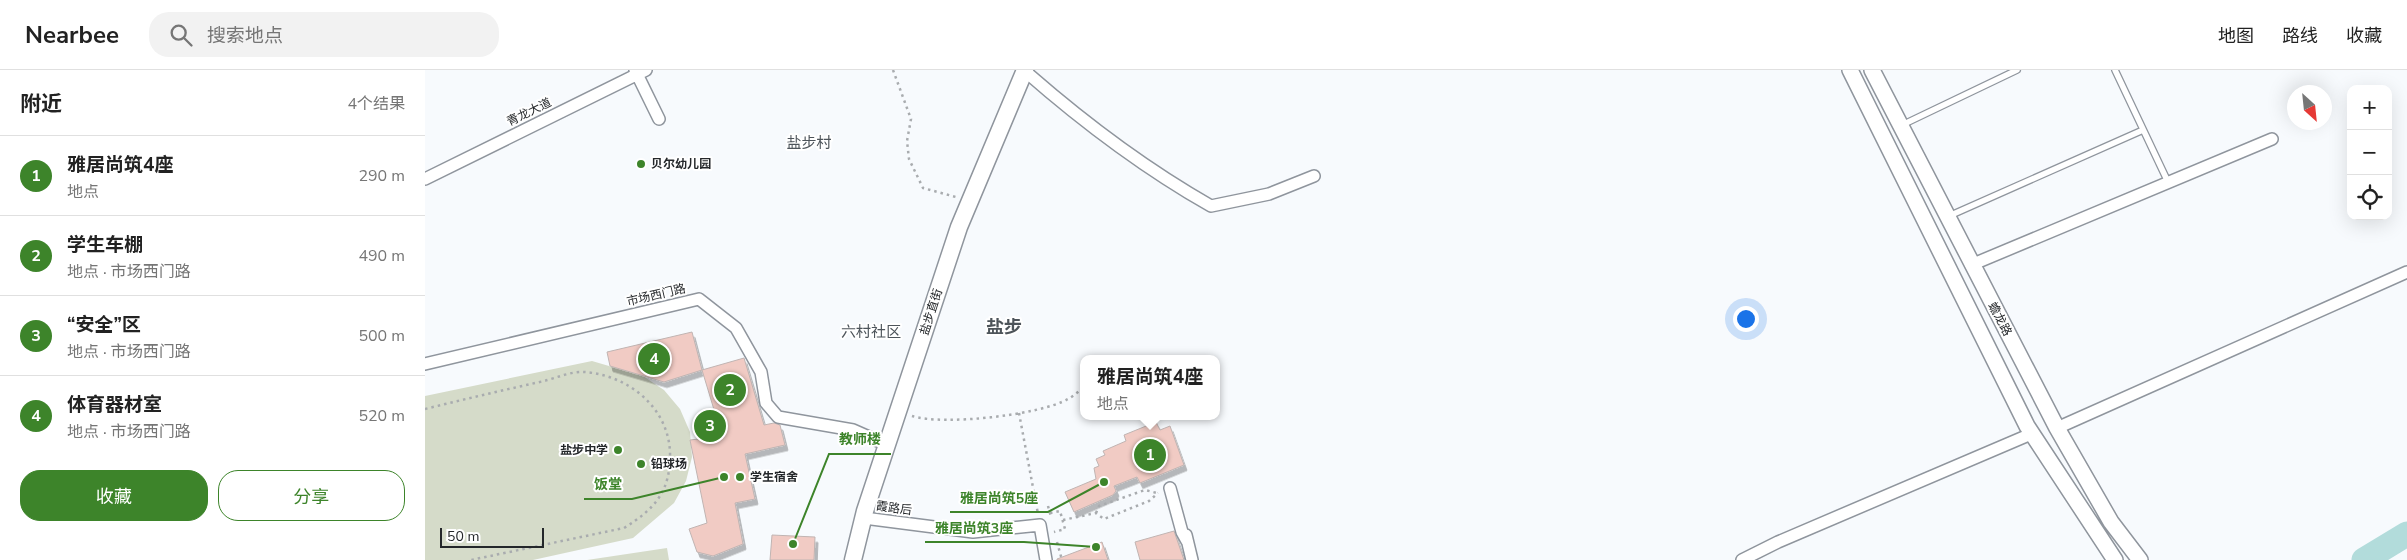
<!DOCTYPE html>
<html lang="zh">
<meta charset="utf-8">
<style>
:root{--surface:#fff;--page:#f2f2f2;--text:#222;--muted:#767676;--line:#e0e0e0;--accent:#3d842a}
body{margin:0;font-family:"Nunito Sans","Noto Sans SC",sans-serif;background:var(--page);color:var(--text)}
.controls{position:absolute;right:15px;top:15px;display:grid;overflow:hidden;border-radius:10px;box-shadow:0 5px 20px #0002}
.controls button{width:45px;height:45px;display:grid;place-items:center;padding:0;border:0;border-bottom:1px solid var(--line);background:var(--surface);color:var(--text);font:25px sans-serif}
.compass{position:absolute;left:1862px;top:15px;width:45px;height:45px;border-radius:50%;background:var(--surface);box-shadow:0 5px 20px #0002;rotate:153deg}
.scale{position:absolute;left:15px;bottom:12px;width:104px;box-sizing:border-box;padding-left:5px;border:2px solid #24272a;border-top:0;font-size:14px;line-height:18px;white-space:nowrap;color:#24272a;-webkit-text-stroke:4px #fff;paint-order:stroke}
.you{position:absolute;left:1320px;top:248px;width:18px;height:18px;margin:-12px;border:4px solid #fff;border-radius:50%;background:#1a73e8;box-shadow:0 0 0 8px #1a73e833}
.badge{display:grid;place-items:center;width:32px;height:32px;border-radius:50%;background:var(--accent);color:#fff;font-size:16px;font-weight:700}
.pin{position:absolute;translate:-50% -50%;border:2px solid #fff;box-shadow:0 1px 5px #0006}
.popup{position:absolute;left:655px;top:285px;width:140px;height:65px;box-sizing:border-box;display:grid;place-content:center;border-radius:10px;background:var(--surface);filter:drop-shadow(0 1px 4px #0005);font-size:16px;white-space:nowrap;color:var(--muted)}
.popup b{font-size:19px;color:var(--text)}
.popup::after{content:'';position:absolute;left:50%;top:100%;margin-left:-10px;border:10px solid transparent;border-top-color:var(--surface)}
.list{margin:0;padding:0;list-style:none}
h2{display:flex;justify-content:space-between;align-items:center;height:65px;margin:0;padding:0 20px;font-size:21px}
h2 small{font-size:16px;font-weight:400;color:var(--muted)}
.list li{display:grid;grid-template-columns:32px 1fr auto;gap:15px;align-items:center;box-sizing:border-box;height:80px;padding:0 20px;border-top:1px solid var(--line)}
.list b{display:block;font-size:19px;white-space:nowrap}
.list p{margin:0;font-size:16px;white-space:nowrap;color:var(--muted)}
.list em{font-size:16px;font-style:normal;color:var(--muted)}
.actions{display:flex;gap:10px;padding:15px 20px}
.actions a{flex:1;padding:11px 0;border:1px solid var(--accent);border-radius:20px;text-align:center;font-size:18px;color:var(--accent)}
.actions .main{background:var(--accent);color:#fff}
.icon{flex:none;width:28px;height:28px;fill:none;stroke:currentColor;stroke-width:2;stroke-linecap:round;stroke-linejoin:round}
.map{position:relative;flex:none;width:1982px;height:490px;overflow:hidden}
header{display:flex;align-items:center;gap:30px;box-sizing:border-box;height:70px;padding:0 25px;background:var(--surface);border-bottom:1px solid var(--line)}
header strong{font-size:24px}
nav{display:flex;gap:28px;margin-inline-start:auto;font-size:18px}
.search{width:350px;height:45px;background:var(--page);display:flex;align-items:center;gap:12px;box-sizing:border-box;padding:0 18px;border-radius:20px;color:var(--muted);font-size:19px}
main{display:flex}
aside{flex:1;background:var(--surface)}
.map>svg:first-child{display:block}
.green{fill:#d5dbc9}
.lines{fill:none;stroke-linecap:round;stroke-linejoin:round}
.river{stroke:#b2dcdb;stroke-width:25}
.building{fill:#f1cbc4;stroke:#c0b4b2;filter:url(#shadow)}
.service-casing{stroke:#8f959d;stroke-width:8}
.minor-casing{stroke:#8f959d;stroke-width:14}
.tertiary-casing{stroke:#8f959d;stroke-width:18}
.secondary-casing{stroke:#8f959d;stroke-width:19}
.path{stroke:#a9acaf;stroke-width:2.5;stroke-dasharray:2.5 4;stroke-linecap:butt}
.service{stroke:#fff;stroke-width:5.5}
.minor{stroke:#fff;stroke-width:11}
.tertiary{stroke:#fff;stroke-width:15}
.secondary{stroke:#fff;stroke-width:16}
.poi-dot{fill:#3d842a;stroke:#fff;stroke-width:2}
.labels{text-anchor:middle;stroke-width:4;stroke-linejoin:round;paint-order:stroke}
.street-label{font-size:12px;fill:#24272a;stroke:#fff}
.poi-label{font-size:12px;font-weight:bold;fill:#24272a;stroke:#fff;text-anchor:start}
.quarter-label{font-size:15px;fill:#4d545a;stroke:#fff}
.district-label{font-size:18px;font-weight:bold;fill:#4d545a;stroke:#fff}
.leader{fill:none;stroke:#3d842a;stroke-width:2}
.callout-dot{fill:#3d842a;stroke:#fff;stroke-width:2}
.callout-label{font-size:14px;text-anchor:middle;font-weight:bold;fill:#3d842a;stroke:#fff;stroke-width:4;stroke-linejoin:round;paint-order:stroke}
</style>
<header>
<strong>Nearbee</strong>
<div class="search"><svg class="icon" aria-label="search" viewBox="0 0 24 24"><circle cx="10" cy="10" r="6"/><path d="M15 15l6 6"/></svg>搜索地点</div>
<nav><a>地图</a><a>路线</a><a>收藏</a></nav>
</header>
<main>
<aside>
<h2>附近<small>4个结果</small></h2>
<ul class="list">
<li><span class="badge">1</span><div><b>雅居尚筑4座</b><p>地点</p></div><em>290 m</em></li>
<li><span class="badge">2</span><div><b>学生车棚</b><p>地点 · 市场西门路</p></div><em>490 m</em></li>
<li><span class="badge">3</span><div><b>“安全”区</b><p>地点 · 市场西门路</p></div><em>500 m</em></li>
<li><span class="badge">4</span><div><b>体育器材室</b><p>地点 · 市场西门路</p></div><em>520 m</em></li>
</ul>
<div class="actions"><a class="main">收藏</a><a>分享</a></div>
</aside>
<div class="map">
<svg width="1982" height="490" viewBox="0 0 1982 490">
<defs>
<filter id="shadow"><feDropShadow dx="3" dy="5.5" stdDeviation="0" flood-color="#0004"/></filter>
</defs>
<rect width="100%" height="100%" fill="#f7fafd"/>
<path class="green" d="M167,291L218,306L239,320L255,339L265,362L267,387L261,411L249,433L208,468L108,490H0V326Z
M242,478L244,490H162Z"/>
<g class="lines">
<path class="river" d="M1939,490L1982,464"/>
</g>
<path class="building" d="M267,262L277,300L239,312L185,296L182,282Z
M319,288L339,355L349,353L355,355L360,375L320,384L330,429L310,433L318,474L288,486L272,482L264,459L282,453L265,370L282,368L274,353L290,343L277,300Z
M731,352L735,360L745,356L759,395L715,413L712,407L689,416L691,421L688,425L649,442L640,422L671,409L669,398L674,396L671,389L680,385L678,381L701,371L699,365Z
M749,461L759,490H715L710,472Z
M347,465L390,467L389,490H345Z
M677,472L683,490H632V489Z"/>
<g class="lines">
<defs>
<path id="service" d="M1690,0L1743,112
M1477,55L1592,0
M1524,146L1718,60"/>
<path id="minor" d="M210,0L234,49
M600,1C657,51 719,98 786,136L844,124L889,106
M0,109L221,0
M1546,195L1847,69
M0,294L274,229L311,258L336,302L341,333L353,347L428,360L462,375
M1632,358L1982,202
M745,418L757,462L762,471
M439,448L548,462L615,455L621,490
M761,465L767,490
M1317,490L1353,472L1606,364"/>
<path id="tertiary" d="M1425,0L1602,356L1690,490
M1447,0L1632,358L1686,452L1715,490"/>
<path id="secondary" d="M428,490L440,441L534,157L600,0"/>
</defs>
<use href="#service" class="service-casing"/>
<use href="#minor" class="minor-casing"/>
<use href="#tertiary" class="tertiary-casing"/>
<use href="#secondary" class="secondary-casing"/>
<path class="path" d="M468,0L486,49L482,71L484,89L498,118L531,127
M0,339C40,329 79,320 119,311C131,308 147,301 159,302C203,305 243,337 245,382C246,421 230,439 199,458L46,490
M594,343L613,444
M487,346C518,356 615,345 643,329C649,326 654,321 659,317
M623,436L626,447
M625,443L635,441L640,459L629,462
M671,443L674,436L720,420L732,423
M638,450L671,443L679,449L724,431L733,423
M632,472L637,490"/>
<use href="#service" class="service"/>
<use href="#minor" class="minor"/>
<use href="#tertiary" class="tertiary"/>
<use href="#secondary" class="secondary"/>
</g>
<g class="poi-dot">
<circle cx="216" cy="94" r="5"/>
<circle cx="193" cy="380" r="5"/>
<circle cx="216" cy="394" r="5"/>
<circle cx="315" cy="407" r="5"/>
</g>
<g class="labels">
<g class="street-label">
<text transform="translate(104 42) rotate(-26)" y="4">青龙大道</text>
<text transform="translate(231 225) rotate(-13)" y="4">市场西门路</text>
<text transform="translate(506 242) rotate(-72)" y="4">盐步直街</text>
<text transform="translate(1575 249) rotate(62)" y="4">蟾龙路</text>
<text transform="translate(469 438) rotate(8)" y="4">霞路后</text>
</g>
<g class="poi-label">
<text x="226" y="98">贝尔幼儿园</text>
<text x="183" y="384" text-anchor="end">盐步中学</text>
<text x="226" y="398">铅球场</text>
<text x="325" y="411">学生宿舍</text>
</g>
<g class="quarter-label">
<text x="384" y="78">盐步村</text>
<text x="446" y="267">六村社区</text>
</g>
<g class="district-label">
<text x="579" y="263">盐步</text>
</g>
</g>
<path class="leader" d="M368 474L404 384H466M299 407L207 429H159M679 412L623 442H525M671 477L599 472H500"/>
<g class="callout-dot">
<circle cx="368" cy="474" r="5"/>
<circle cx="299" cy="407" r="5"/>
<circle cx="679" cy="412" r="5"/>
<circle cx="671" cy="477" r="5"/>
</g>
<g class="callout-label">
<text x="435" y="374">教师楼</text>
<text x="183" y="419">饭堂</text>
<text x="574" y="433">雅居尚筑5座</text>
<text x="549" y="463">雅居尚筑3座</text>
</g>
</svg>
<div class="controls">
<button>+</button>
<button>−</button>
<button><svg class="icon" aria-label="locate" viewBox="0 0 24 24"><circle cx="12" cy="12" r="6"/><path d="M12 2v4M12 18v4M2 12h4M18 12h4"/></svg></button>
</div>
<svg class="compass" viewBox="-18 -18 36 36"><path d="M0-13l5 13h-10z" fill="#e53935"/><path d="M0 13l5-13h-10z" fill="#767676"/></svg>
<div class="scale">50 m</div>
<div class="you"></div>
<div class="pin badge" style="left:725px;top:385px">1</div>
<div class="popup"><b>雅居尚筑4座</b>地点</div>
<div class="pin badge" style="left:305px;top:320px">2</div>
<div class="pin badge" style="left:285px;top:356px">3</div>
<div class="pin badge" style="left:229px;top:289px">4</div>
</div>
</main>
